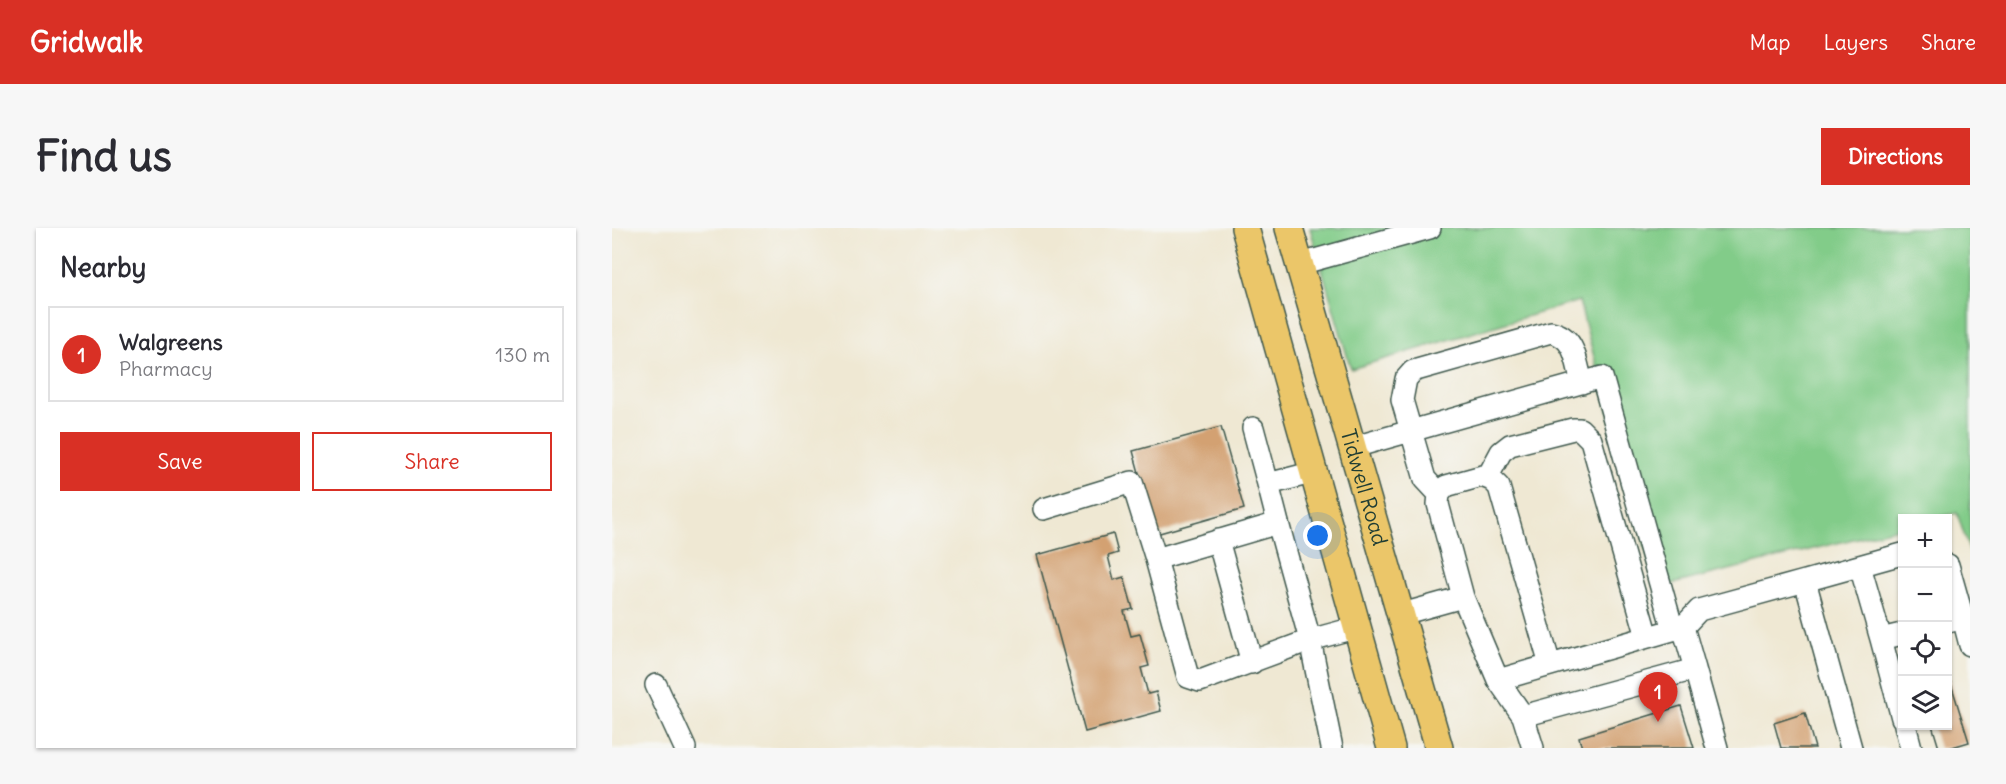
<!DOCTYPE html>
<meta charset="utf-8">
<style>
:root{--surface:#fff;--page:#f7f7f7;--text:#2b2b33;--muted:#7c7c81;--line:#e1e1e2;--accent:#d93025}
body{margin:0;font-family:Delius,sans-serif;background:var(--page);color:var(--text)}
.controls{position:absolute;right:18px;bottom:18px;display:grid;overflow:hidden;border-radius:0px;box-shadow:0 2px 4px #0004}
.controls button{width:54px;height:54px;display:grid;place-items:center;padding:0;border:0;border-bottom:2px solid var(--line);background:var(--surface);color:var(--text);font:30px sans-serif}
.you{position:absolute;left:706px;top:308px;width:21px;height:21px;margin:-15px;border:4px solid #fff;border-radius:50%;background:#1a73e8;box-shadow:0 0 0 9px #1a73e833}
.badge{display:grid;place-items:center;width:39px;height:39px;border-radius:50%;background:var(--accent);color:#fff;font-size:20px;font-weight:700}
.pin{position:absolute;translate:-50% -50px;filter:drop-shadow(0 2px 3px #0008)}
.pin::after{content:'';position:absolute;top:32px;width:21px;height:18px;background:inherit;clip-path:polygon(0 0,100% 0,50% 100%)}
.list{margin:0;padding:0;list-style:none}
h2{display:flex;justify-content:space-between;align-items:center;height:78px;margin:0;padding:0 24px;font-size:26px}
h2 small{font-size:20px;font-weight:400;color:var(--muted)}
.list li{display:grid;grid-template-columns:39px 1fr auto;gap:18px;align-items:center;box-sizing:border-box;height:96px;margin:0 12px 12px;padding:0 12px;border:2px solid var(--line);border-radius:0px}
.list b{display:block;font-size:22px;white-space:nowrap}
.list p{margin:0;font-size:20px;white-space:nowrap;color:var(--muted)}
.list em{font-size:20px;font-style:normal;color:var(--muted)}
.actions{display:flex;gap:12px;padding:18px 24px}
.actions a{flex:1;padding:14px 0;border:2px solid var(--accent);border-radius:0px;text-align:center;font-size:21px;color:var(--accent)}
.actions .main{background:var(--accent);color:#fff}
.icon{flex:none;width:33px;height:33px;fill:none;stroke:currentColor;stroke-width:2;stroke-linecap:round;stroke-linejoin:round}
.map{position:relative;flex:none;width:1358px;height:520px;overflow:hidden;border-radius:0px}
header{display:flex;align-items:center;gap:36px;box-sizing:border-box;height:84px;padding:0 30px;background:var(--accent);color:#fff}
header strong{font-size:28px}
nav{display:flex;gap:33px;margin-inline-start:auto;font-size:21px}
.intro{display:flex;align-items:center;justify-content:space-between;box-sizing:border-box;height:144px;padding:0 36px}
h1{margin:0;font-size:42px}
.button{padding:15px 27px;border-radius:0px;background:var(--accent);color:#fff;font-size:21px;font-weight:700}
main{display:flex;gap:36px;padding:0 36px}
aside{flex:1;background:var(--surface);border-radius:0px;box-shadow:0 2px 4px #0004}
.map>svg:first-child{display:block}
.green{fill:#82cc89;stroke:#50845e;stroke-width:1.5}
.building{fill:#d3a172}
.lines{fill:none;stroke-linecap:round;stroke-linejoin:round}
.minor-casing{stroke:#3e574c;stroke-width:24}
.major-casing{stroke:#3e574c;stroke-width:30}
.minor{stroke:#fff;stroke-width:21}
.major{stroke:#ebc669;stroke-width:27}
.labels{text-anchor:middle;stroke-width:5;stroke-linejoin:round;paint-order:stroke}
.street-label{font-size:21px;fill:#1f3d34;stroke:#f6f6f2}
</style>
<header>
<strong>Gridwalk</strong>
<nav><a>Map</a><a>Layers</a><a>Share</a></nav>
</header>
<div class="intro"><h1>Find us</h1><a class="button">Directions</a></div>
<main>
<aside>
<h2>Nearby<small></small></h2>
<ul class="list">
<li><span class="badge">1</span><div><b>Walgreens</b><p>Pharmacy</p></div><em>130 m</em></li>
</ul>
<div class="actions"><a class="main">Save</a><a>Share</a></div>
</aside>
<div class="map">
<svg width="1358" height="520" viewBox="0 0 1358 520">
<rect width="100%" height="100%" fill="#f6f6f2"/>
<filter id="ink" filterUnits="userSpaceOnUse"><feTurbulence type="fractalNoise" baseFrequency=".0167" numOctaves="2"/><feDisplacementMap in="SourceGraphic" scale="12" xChannelSelector="R" yChannelSelector="G"/><feConvolveMatrix kernelMatrix="1 2 1 2 8 2 1 2 1" color-interpolation-filters="sRGB"/></filter>
<filter id="wash" filterUnits="userSpaceOnUse"><feTurbulence type="fractalNoise" baseFrequency=".008" numOctaves="4" result="noise"/><feDisplacementMap in="SourceGraphic" scale="24" xChannelSelector="R" yChannelSelector="G"/><feGaussianBlur stdDeviation="1.35" result="paint"/><feColorMatrix in="noise" values="0 0 0 0 0 0 0 0 0 0 0 0 0 0 0 0 0 1.4 0 .05"/><feComposite in="paint" operator="in"/></filter>
<g filter="url(#wash)">
<rect width="100%" height="100%" fill="#efe8d3"/>
<path class="green" d="M698,0H1358V325L1345,285L1323,290H1290V299L1044,360L967,73L739,141Z"/>
<g id="blocks">
<path class="building" d="M609,199L632,281L544,306L521,223Z
M501,306L506,325L496,328L502,352L512,349L521,381L512,383L519,408L528,406L537,438L529,440L536,466L544,464L549,483L473,504L425,327Z
M1336,446L1357,514L1337,520H1327L1320,497H1336Z
M1069,478L1082,520H970L967,509Z
M1193,485L1203,520H1169L1162,495Z"/>
</g>
</g>
<g filter="url(#ink)">
<use href="#blocks" fill-opacity="0" stroke="#3e574c" stroke-width="1.5"/>
<g class="lines">
<defs>
<path id="minor" d="M688,36L818,0
M641,200L656,256
M742,219L990,149L1061,402
M875,250L889,224L898,217L961,201H968L979,212L1035,409
M827,266L813,251L790,172L794,151L801,143L939,104C964,109 964,134 970,155
M432,281L520,254L544,331L666,295L656,256L703,244
M666,295L698,412L720,520
M606,312L640,435
M544,331L576,449L588,453L698,412L746,399
M1336,337L1351,390
M1248,338L1269,411
M1193,353L1290,326
M851,369L826,276L827,266L834,258L870,248L880,252L887,259L938,437
M790,386L851,369L886,452L1071,399L1087,382L1193,353L1239,520
M1336,394L1351,390L1358,417
M1290,406L1269,411L1290,490
M1083,441L1105,520
M886,452L911,488L921,520
M44,457L73,520
M911,488L1083,441L1071,399
M1293,497L1299,520"/>
<g id="major">
<path d="M633,0L779,520"/>
<path id="s1" d="M677,0L827,520"/>
</g>
</defs>
<use href="#minor" class="minor-casing"/>
<use href="#major" class="major-casing"/>
<use href="#minor" class="minor"/>
<use href="#major" class="major"/>
</g>
</g>
<g class="labels">
<g class="street-label">
<text dy="7" stroke="none"><textPath href="#s1" startOffset="270">Tidwell Road</textPath></text>
</g>
</g>
</svg>
<div class="controls">
<button>+</button>
<button>−</button>
<button><svg class="icon" aria-label="locate" viewBox="0 0 24 24"><circle cx="12" cy="12" r="6"/><path d="M12 2v4M12 18v4M2 12h4M18 12h4"/></svg></button>
<button><svg class="icon" aria-label="layers" viewBox="0 0 24 24"><path d="M12 4l9 5-9 5-9-5zM3 14l9 5 9-5"/></svg></button>
</div>
<div class="you"></div>
<div class="pin badge" style="left:1046px;top:494px">1</div>
</div>
</main>
